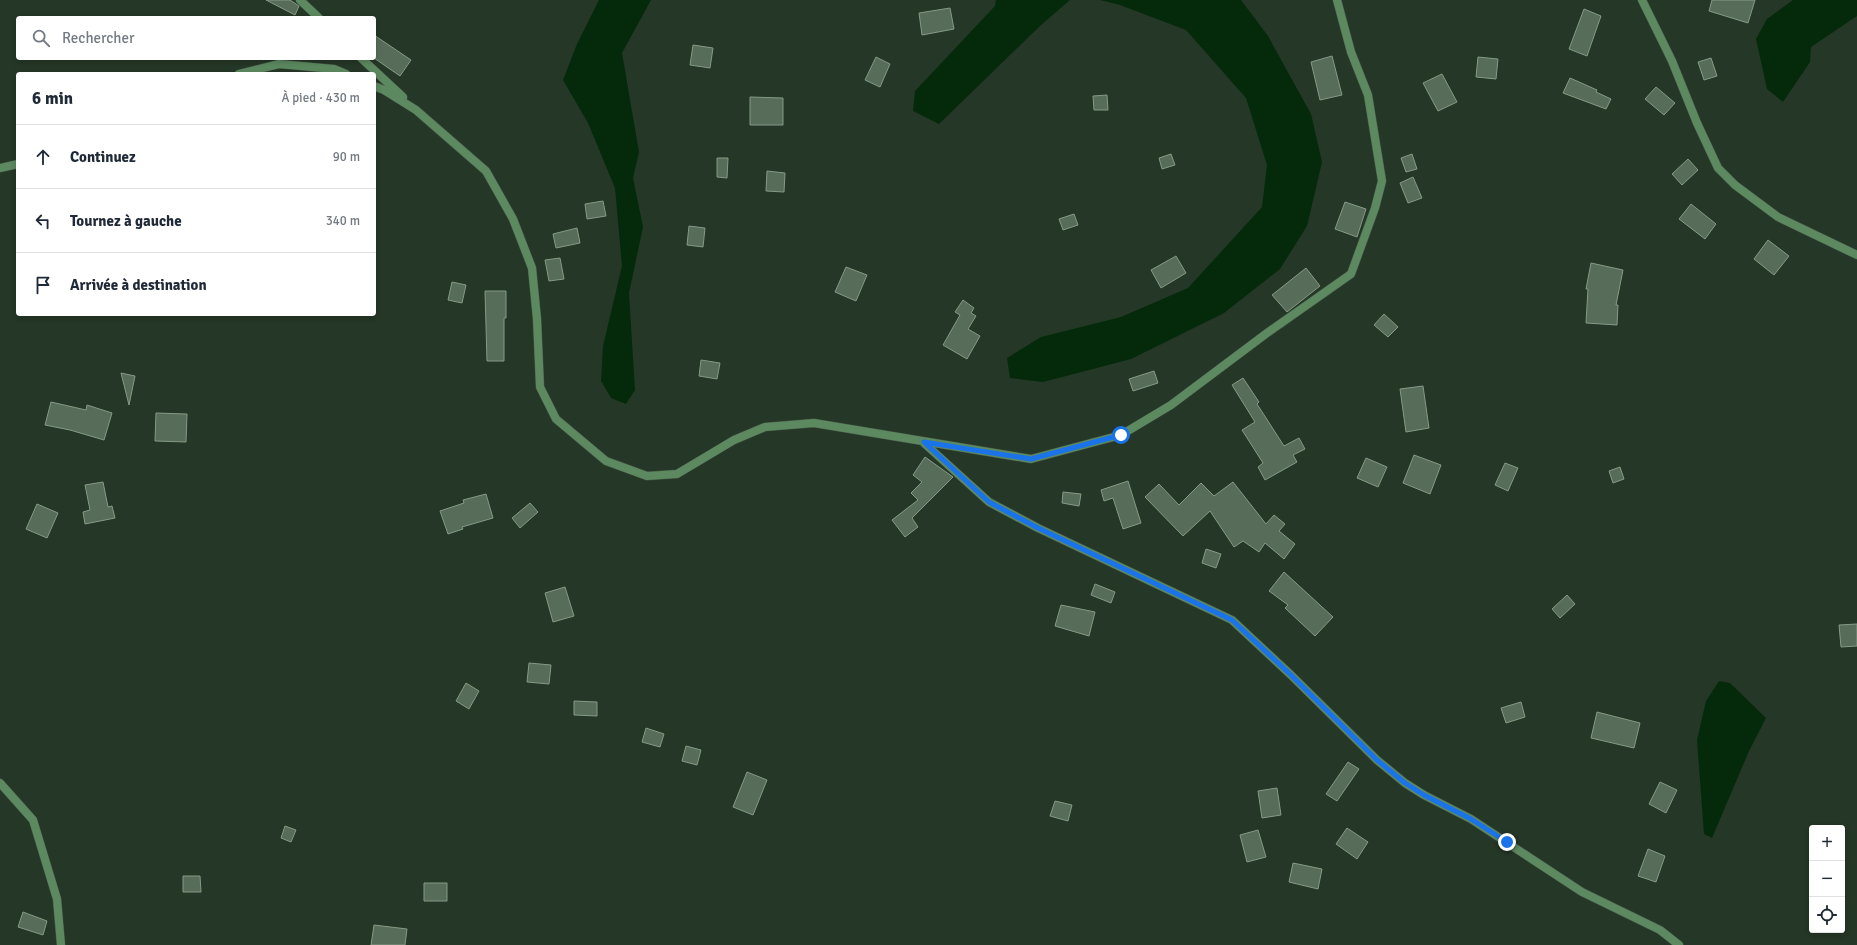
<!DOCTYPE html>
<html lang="fr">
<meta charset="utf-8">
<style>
:root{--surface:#fff;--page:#f2f2f3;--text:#1f2937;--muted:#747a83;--line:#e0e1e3}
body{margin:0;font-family:Signika,sans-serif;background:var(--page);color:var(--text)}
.controls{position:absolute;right:12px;bottom:12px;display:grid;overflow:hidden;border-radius:4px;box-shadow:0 2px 6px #0003}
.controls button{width:36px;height:36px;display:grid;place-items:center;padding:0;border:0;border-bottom:1px solid var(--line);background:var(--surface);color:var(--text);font:20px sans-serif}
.stop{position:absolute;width:12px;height:12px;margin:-9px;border:3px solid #1a73e8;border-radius:50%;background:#fff}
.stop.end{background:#1a73e8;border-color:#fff;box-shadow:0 1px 4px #0008}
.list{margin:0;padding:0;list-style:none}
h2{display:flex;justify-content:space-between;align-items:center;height:52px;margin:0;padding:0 16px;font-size:17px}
h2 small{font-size:13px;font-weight:400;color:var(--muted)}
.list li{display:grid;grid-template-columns:26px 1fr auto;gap:12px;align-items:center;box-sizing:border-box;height:64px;padding:0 16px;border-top:1px solid var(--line)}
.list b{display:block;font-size:15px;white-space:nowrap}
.list em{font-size:13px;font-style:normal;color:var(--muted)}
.icon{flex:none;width:22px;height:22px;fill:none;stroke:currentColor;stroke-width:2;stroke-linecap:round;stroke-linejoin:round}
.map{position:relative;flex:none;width:1857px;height:945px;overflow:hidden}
.search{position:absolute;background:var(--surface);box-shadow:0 2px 6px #0003;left:16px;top:16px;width:360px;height:44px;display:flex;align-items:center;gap:10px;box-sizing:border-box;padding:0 14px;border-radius:4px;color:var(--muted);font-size:15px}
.panel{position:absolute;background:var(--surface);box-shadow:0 2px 6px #0003;left:16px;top:72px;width:360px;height:244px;border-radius:4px}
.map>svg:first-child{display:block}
.water{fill:#042a0b}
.building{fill:#586d59;stroke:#859b86}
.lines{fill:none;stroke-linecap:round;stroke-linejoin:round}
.street-casing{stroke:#445545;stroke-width:9}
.street{stroke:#5c8960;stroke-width:8}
.route{stroke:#1a73e8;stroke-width:5}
</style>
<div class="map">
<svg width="1857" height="945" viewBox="0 0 1857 945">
<rect width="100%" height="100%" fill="#253726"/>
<path class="water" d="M599,0H651L622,53L639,152L633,178L643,227L629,293L635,390L626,404L611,398L601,381L603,346L622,266L615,188L588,123L563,80L577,44Z
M996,0H1070L1041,25L939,124L913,111L915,91L995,6Z
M1100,0H1241L1268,36L1311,114L1322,162L1307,226L1280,269L1224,313L1131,359L1043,382L1010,378L1007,358L1041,337L1121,317L1188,288L1262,207L1267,165L1246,98L1186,30L1120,5Z
M1793,0H1857V16L1811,47L1810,62L1783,102L1767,89L1756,39L1767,19Z
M1719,681L1730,683L1766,718L1749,751L1712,838L1704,834L1697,740L1706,701Z"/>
<path class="building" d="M266,0H290L299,6L295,15Z
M1712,0H1755L1748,23L1709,11Z
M950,8L954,29L922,35L919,13Z
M1584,9L1601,16L1587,56L1569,49Z
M374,35L411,60L400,76L374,58Z
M693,45L713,48L710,68L690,65Z
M1332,56L1342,95L1320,100L1311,62Z
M876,57L890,64L880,87L865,80Z
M1478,57L1498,59L1496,79L1476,77Z
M1711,58L1717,76L1704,80L1698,62Z
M1442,74L1457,102L1438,111L1423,83Z
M1570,78L1597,90L1596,92L1611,99L1606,109L1563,93Z
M1656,87L1675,103L1664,115L1645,99Z
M1107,95L1108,110H1094L1093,96Z
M750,97L783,98V125H750Z
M1171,154L1175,165L1162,169L1159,158Z
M1412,154L1417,169L1406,172L1401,158Z
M717,158H728L727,178L717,177Z
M1688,159L1698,170L1682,185L1672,174Z
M767,171L785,173L784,192L766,191Z
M1413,177L1422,198L1408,203L1400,183Z
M603,201L606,216L587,219L585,204Z
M1345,202L1366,209L1357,237L1335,229Z
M1691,204L1716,224L1705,239L1679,219Z
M1074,214L1078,225L1063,230L1059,219Z
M689,226L705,228L703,247L687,245Z
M577,228L580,243L556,248L553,234Z
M1768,240L1789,256L1774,275L1754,259Z
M1176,256L1186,273L1161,288L1151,270Z
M560,258L564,279L549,281L545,260Z
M1591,263L1623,270L1616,305H1618L1617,325L1586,323L1588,289H1586Z
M846,267L867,275L856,301L835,292Z
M1306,268L1320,286L1287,312L1272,295Z
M452,282L466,285L462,303L448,300Z
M485,291H506V318H504V361H487Z
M963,300L974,308L971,313L976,316L968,329L980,336L967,359L943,345L960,315L955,312Z
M1384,314L1398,327L1388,337L1374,325Z
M701,360L720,363L717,379L699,376Z
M1154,371L1158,383L1133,391L1129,379Z
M121,373L135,376L129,405Z
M1243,378L1259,402L1257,404L1284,446L1299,438L1305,449L1293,455L1297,462L1265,480L1258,467L1263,463L1242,430L1255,422L1232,385Z
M1423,386L1429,428L1406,432L1400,389Z
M51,402L86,410L87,405L112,413L104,440L70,430L45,425Z
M156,413L187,414L186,442L155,441Z
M1414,455L1441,465L1430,494L1403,483Z
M925,457L953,477L912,518L918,527L905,537L892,520L918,500L911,493L922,482L913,475Z
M1366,458L1387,467L1378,487L1357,478Z
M1505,463L1518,468L1508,491L1495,485Z
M1620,467L1624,479L1613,483L1609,471Z
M1128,481L1141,523L1123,529L1113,498L1104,501L1101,490Z
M103,482L108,507L112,506L115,518L85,524L83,512L90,510L85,485Z
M1233,482L1266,524L1274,515L1285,524L1279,531L1295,544L1284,559L1265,543L1259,552L1243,541L1234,547L1210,511L1183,536L1145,497L1159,484L1179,505L1201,483L1214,496Z
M1063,492L1081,494L1079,506L1062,503Z
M486,494L493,518L462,527L463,529L448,534L440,511L464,503L463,500Z
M530,503L538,512L520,528L512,518Z
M37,504L58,513L47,538L26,529Z
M1206,549L1221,554L1216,568L1202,563Z
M1284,572L1333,617L1315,636L1285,608L1288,605L1269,591Z
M1095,584L1115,592L1111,603L1091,595Z
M565,587L574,616L553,622L545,593Z
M1567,595L1575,604L1560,618L1552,609Z
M1061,605L1095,612L1089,636L1055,626Z
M1857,624V646L1841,647L1839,625Z
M529,663L551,665L549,684L527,682Z
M466,683L479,691L469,709L456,701Z
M574,701L597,702V716L574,715Z
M1521,702L1525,717L1506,723L1501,708Z
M1597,712L1640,723L1634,748L1591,738Z
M646,728L664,734L660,747L642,742Z
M686,746L701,750L697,765L682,761Z
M1348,762L1359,769L1337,801L1326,794Z
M747,772L767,780L753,815L733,807Z
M1660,782L1677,790L1666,813L1649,804Z
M1277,788L1281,815L1262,818L1258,791Z
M1055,801L1072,805L1068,821L1050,816Z
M285,826L296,830L291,842L281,838Z
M1347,828L1368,842L1357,859L1336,844Z
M1258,830L1266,857L1247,862L1240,835Z
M1648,849L1665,856L1656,882L1638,876Z
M1293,863L1322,869L1318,889L1289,882Z
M183,876H200L201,892H183Z
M424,883H447V901H424Z
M23,912L47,921L43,935L18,927Z
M374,925L407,929L405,945H371Z"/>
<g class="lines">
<defs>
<path id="street" d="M300,0L319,18
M1642,0L1672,61L1697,123L1718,168L1735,185L1778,217L1857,255
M361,58L403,97
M239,74L279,64L334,69L346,74
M374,86L384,90L416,110L486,171L513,219L532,268L537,319L540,387L556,419L606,461L647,476L677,474L734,440L765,427L814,423L1031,459L1121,435L1171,405L1267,333L1351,274L1375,208L1382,181L1368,95L1351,52L1337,0
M0,168L18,164
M924,443L989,502L1038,528L1232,620L1291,675L1377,760L1405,783L1424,795L1471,819L1582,892L1660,930L1679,945
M0,783L33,820L57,899L61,945"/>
</defs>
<use href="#street" class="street-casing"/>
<use href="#street" class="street"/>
</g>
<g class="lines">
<path class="route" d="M1121,435L1031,459L924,442L989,502L1038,528L1232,620L1291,675L1377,760L1405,783L1424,795L1471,819L1507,842"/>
</g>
</svg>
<div class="controls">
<button>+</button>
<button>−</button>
<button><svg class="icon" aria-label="locate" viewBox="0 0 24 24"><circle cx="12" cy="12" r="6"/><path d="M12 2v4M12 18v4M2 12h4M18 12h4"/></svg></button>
</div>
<div class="stop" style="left:1121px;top:435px"></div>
<div class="stop end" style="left:1507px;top:842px"></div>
<div class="search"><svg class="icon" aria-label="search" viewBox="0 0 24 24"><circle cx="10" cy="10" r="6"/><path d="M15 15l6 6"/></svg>Rechercher</div>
<section class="panel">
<h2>6 min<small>À pied · 430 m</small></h2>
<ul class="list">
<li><svg class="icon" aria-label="ahead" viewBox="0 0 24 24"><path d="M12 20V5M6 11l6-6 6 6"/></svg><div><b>Continuez</b></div><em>90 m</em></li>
<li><svg class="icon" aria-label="left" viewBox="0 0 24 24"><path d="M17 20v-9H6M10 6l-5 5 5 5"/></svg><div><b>Tournez à gauche</b></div><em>340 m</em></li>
<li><svg class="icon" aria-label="arrive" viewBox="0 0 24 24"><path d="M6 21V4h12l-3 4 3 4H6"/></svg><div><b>Arrivée à destination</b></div></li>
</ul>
</section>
</div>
